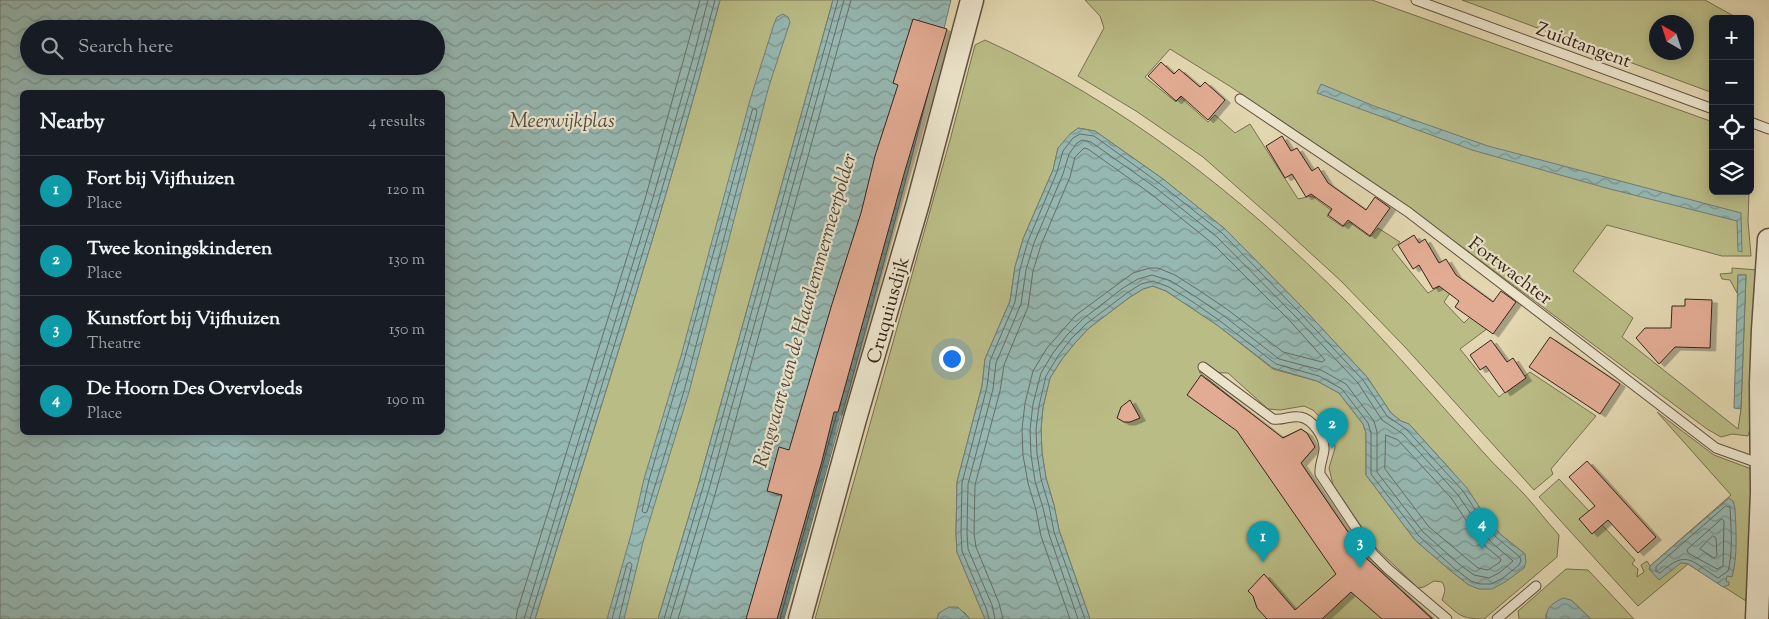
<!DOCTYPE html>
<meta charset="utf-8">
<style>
:root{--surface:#171b24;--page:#20242c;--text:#f1f3f6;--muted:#9ea1a6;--line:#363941;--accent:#c59692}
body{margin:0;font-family:"Sorts Mill Goudy",serif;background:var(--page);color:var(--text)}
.controls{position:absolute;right:15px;top:15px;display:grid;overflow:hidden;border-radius:8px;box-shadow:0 2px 12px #0003}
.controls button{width:45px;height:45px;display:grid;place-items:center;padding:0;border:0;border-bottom:1px solid var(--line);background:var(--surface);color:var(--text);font:25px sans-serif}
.compass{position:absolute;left:1649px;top:15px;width:45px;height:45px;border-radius:50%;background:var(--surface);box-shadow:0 2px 12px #0003;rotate:321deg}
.you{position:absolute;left:951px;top:358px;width:18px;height:18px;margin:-12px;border:4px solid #fff;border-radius:50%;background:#1a73e8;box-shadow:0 0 0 8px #1a73e833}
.badge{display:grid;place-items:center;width:32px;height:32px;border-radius:50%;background:var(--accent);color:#fff;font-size:16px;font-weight:700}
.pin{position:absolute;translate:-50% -41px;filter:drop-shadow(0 1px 2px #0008)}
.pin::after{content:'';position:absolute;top:26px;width:18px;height:15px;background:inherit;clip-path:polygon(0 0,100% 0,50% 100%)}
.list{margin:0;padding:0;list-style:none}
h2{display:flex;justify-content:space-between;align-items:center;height:65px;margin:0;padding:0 20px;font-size:21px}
h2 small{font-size:16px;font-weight:400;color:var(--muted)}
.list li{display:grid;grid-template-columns:32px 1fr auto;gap:15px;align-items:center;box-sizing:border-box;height:70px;padding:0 20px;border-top:1px solid var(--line)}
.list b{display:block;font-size:19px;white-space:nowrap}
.list p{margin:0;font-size:16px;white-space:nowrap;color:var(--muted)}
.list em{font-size:16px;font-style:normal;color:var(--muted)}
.icon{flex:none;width:28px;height:28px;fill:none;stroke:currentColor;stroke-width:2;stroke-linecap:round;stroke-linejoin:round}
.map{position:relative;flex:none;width:1769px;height:619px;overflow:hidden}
.search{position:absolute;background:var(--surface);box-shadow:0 2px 12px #0003;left:20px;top:20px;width:425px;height:55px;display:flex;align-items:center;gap:12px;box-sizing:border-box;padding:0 18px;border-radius:28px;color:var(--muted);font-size:19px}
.panel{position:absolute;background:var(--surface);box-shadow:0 2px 12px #0003;left:20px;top:90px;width:425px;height:345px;border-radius:8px}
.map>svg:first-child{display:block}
.grass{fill:#babc86;stroke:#787050;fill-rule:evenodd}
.water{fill:url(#water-waves);stroke:#707d76;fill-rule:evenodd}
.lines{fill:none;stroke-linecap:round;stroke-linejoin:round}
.shore{stroke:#666e66;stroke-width:1}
.building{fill:#e2ab93;stroke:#36241b;filter:url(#shadow)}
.service-casing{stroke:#615140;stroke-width:11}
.tertiary-casing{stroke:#615140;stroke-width:25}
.service{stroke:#ece5cc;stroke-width:9}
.tertiary{stroke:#ece5cc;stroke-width:22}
.labels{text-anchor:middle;stroke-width:4.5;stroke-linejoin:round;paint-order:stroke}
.street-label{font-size:19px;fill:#36241b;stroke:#ece5cc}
.water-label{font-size:20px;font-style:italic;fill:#4e4941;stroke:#ece5cc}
</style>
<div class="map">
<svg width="1769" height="619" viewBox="0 0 1769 619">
<defs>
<pattern id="water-waves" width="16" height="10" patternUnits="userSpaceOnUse" patternTransform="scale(1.25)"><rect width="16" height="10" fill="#96b8b2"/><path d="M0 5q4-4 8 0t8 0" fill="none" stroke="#7b9590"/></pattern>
<filter id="shadow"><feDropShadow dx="5.5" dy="3" stdDeviation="0" flood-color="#0004"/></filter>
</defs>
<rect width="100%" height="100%" fill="#e2d7b0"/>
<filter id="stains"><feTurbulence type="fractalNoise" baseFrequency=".004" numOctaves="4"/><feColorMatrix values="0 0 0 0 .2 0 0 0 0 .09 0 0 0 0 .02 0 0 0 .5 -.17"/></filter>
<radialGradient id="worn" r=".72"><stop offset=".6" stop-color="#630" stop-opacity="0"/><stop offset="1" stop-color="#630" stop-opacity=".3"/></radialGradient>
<path class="grass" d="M720,0H833L698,486L658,619H535C598,413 666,208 720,0Z
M1085,0H1372L1713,122V191H1749L1748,221L1751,256H1722L1607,225L1573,271L1633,318L1622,337L1738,429L1741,409L1746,275H1738L1737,293L1730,280L1722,279L1720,274L1732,273V268L1757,270V403L1748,436L1732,434L1721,437L1707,429L1396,198L1231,87L1170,49L1145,77L1176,102L1180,97L1208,122L1215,115L1235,133L1250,124L1298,199L1312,196L1331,210L1327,216L1343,227L1349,222L1370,237L1378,228L1400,242L1392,249L1428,293L1442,285L1452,290L1444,302L1464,323L1470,317L1488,328L1460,349L1499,397L1530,372L1596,416L1551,469L1553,474L1534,490L1405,347L1341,281L1281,226L1203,157L1136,111L1078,76L1104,28L1100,16Z
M1462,0H1705L1739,19H1713V93ZM1656,22H1686V52H1656Z
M1750,25L1753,26L1752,108L1750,107Z
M985,40C1122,102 1241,196 1347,302C1394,350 1438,402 1484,453C1496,467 1511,480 1524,494C1536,507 1547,522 1559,535L1557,557L1484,619C1461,619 1459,615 1442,600C1444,593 1447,590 1442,582L1434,581L1424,587L1418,588L1376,548L1333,485L1329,468L1335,448L1333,435L1325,423L1313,410L1304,406L1280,410L1268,409L1228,373L1199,372L1282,438L1301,429L1307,433L1315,447L1301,463L1365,557L1433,619H1090L1059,530L1054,505L1046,478L1042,453L1041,429L1043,407L1050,378L1062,359L1075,343L1089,328L1130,297L1143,289L1153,286L1166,291L1217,325L1273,369L1317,381L1339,393L1363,424L1366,433V475L1415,540L1452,572L1469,585L1525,554L1500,534L1450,469L1409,424L1401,421L1391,413L1367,377L1303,308L1225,229L1163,179L1095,131L1078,128L1058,148L1053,170L1023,239L1015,267L1010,301L985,359L982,386L957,482L956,534L957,552L985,619H970L964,612L939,613L937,619H815L950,140L975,45Z
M1657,412L1714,455L1754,470L1746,601L1688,564L1638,606L1539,497L1559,479L1635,560L1632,564L1638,569L1637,577L1644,572L1641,565L1647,561L1650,566L1731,495Z
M1566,569L1588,570L1634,619H1591L1571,600L1546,614V619H1519L1518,611Z"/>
<path class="water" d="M0,0H720C666,208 598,413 535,619H0ZM29,29H436V66H29ZM442,92V432H22V92Z
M833,0H951C901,208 843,414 784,619H658L698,486Z
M783,14L788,17L790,22L769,86L689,392L643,542L624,619H607L632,531L644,479L681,356L750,100L774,24L777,17Z
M1321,84L1374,106L1488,146L1741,213L1742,252L1738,251L1737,221L1606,188L1472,150L1317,93Z
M1078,128L1095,131L1163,179L1225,229L1303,308L1367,377L1391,413L1401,421L1409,424L1467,488L1488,520L1500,534L1525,554L1526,562L1524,568L1505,582L1492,589H1479L1469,585L1452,572L1415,540L1366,475V433L1363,424L1339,393L1317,381L1273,368L1217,325L1166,291L1153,286L1143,289L1130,297L1089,328L1075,343L1062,359L1050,378L1043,407L1041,429L1042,453L1046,478L1054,505L1059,530L1090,619H985L957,552L956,534L957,482L982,386L985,359L1010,301L1015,267L1023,239L1053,170L1058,148L1070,134Z
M1738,275H1746L1741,409L1734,408Z
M1729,498L1733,501L1735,508C1736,530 1738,556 1732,577L1727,576L1726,581L1729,582V585L1723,587L1688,564L1681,563L1659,580L1649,569L1650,566Z
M1563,598L1571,600L1591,619H1546C1546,607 1553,603 1563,598Z
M949,607H958L970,619H937L939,613Z"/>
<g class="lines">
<path class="shore" d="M753,109H756L757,112L684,391L647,512L644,513L642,511L649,480L685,357Z
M1386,435L1398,440L1452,499L1473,531L1485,546L1501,559L1500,562L1488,570L1478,568L1429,527L1385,469Z
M1726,506L1730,507C1731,525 1733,555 1728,571L1718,578C1691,562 1688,548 1660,573L1656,571V567Z
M1722,519L1724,521L1723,566L1717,569L1688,553L1687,550Z
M1713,536L1716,538L1717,556L1714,558L1700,549Z
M516,619L517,612L645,199L700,0
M524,619L652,201L693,58L708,0
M530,619L658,203L699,60L715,0
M612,619L627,564L630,562L632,565L619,619
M664,619L703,487L838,0
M670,619L709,489L844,0
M678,619L716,491L851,0
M780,619L837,413
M989,619L986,608L962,551L961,533L962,483L987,387L990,361L1015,302L1020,269L1028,241L1057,172L1063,151L1073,138L1080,134L1094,136L1159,183L1222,233L1299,312L1363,380L1387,416L1406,429L1463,491L1484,523L1496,537L1520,557L1521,561L1519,565L1503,578L1491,584H1480L1471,581L1455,569L1419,536L1371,474V433L1368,423L1342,389L1319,376L1276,364L1220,321L1193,302L1169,287L1153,281L1141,284L1127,293L1086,324L1071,339L1058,356L1046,376L1039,406L1036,429L1037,454L1041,479L1049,506L1054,532L1085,619
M995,619L992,605L968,549L967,533L968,484L993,389L996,363L1021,304L1026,270L1034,243L1063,174L1069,154L1077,143L1082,140L1091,142L1156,188L1217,237L1295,316L1358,383L1382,420L1403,434L1458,495L1479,526L1491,542L1513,561L1499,573L1489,578L1474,575L1459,564L1423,532L1377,472V432L1374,421L1346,384L1321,370L1279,359L1224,316L1196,297L1171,281L1152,275L1138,279L1123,288L1083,319L1067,335L1053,353L1041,373L1033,404L1030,430L1031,455L1035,481L1043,508L1049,534L1078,619
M1003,619L999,603L976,547L974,533L975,485L1000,391L1004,365L1028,307L1033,271L1041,245L1070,177L1075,157L1084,148L1088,149L1151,194L1212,243L1290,321L1325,360L1322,362L1283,352L1228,310L1200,291L1175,275L1158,268H1150L1133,273L1076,315L1047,348L1033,371L1025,403L1022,429L1023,455L1028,483L1036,510L1041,536L1070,619"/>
</g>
<path class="building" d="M913,19L947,29L904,174L838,412H834L822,461L777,619H746L782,495L767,491L779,447L789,450L832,304L861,213L875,156L898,85L893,83Z
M1161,62L1174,74L1179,69L1200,87L1205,82L1225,100L1208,120L1181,96L1176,101L1148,76Z
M1282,136L1291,151L1297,148L1312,171L1318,167L1328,183L1366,210L1375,197L1390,208L1370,236L1348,220L1343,226L1328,215L1332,209L1311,194L1306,197L1292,174L1285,178L1266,146Z
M1414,235L1419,243L1425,239L1439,263L1446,259L1456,275L1493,302L1501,291L1516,302L1493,334L1455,307L1459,301L1439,286L1433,289L1419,265L1413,269L1398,245Z
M1685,299L1712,300L1710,348L1675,347L1659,364L1636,338L1645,328H1671L1672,306H1685Z
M1550,337L1620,384L1600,414L1529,367Z
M1491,340L1507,362L1513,358L1526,378L1505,393L1486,366L1480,370L1470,355Z
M1201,375L1283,438L1301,429L1307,433L1315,447L1301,463L1365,557L1432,619H1382L1351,592L1322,619H1267L1257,608L1253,596L1248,591L1264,574L1295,610L1336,574L1237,431L1187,395Z
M1130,400L1140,418L1130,422H1124L1117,418L1121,407Z
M1587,461L1656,537L1638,553L1608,520L1592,534L1579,519L1595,506L1569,477Z"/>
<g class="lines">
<defs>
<path id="service" d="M1416,0L1713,109
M1240,99L1408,212L1716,448L1761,464
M1750,122L1769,129
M1203,367L1273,419C1283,421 1291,415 1300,417C1313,419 1325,438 1324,450C1323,459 1319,465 1320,474L1373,554L1388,569L1447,619
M1497,619L1536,586"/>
<path id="tertiary" d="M800,619L855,419L918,203L972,0
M1757,619L1762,492L1761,384L1763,330L1769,240"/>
</defs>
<use href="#service" class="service-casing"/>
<use href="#tertiary" class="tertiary-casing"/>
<use href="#service" class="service"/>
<use href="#tertiary" class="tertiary"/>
</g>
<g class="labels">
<g class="street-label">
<text transform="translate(1584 44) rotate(20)" y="7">Zuidtangent</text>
<text transform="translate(1511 270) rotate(37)" y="7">Fortwachter</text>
<text transform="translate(887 310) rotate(-74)" y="7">Cruquiusdijk</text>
</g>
<g class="water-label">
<text x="562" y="127">Meerwijkplas</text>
<text transform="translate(804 310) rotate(-74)" y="7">Ringvaart van de Haarlemmermeerpolder</text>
</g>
</g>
<rect width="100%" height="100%" filter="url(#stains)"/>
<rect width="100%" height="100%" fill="url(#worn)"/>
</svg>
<div class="controls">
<button>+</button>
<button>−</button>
<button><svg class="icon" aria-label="locate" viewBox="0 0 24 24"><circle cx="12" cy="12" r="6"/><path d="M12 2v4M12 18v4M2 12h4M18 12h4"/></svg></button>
<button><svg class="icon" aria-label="layers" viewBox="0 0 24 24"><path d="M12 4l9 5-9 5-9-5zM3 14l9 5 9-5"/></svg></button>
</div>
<svg class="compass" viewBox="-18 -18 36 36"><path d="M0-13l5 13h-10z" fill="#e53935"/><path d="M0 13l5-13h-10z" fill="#9ea1a6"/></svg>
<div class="you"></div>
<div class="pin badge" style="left:1263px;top:562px;background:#0f9aa8">1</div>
<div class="pin badge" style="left:1332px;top:449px;background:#0f9aa8">2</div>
<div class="pin badge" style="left:1360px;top:568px;background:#0f9aa8">3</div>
<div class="pin badge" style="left:1482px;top:549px;background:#0f9aa8">4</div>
<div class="search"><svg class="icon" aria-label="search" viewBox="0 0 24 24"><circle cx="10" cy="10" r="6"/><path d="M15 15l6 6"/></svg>Search here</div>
<section class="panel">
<h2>Nearby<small>4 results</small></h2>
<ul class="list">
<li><span class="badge" style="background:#0f9aa8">1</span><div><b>Fort bij Vijfhuizen</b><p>Place</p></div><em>120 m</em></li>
<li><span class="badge" style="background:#0f9aa8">2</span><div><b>Twee koningskinderen</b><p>Place</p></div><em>130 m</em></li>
<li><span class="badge" style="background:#0f9aa8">3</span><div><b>Kunstfort bij Vijfhuizen</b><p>Theatre</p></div><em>150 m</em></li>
<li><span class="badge" style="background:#0f9aa8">4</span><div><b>De Hoorn Des Overvloeds</b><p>Place</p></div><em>190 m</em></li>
</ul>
</section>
</div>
